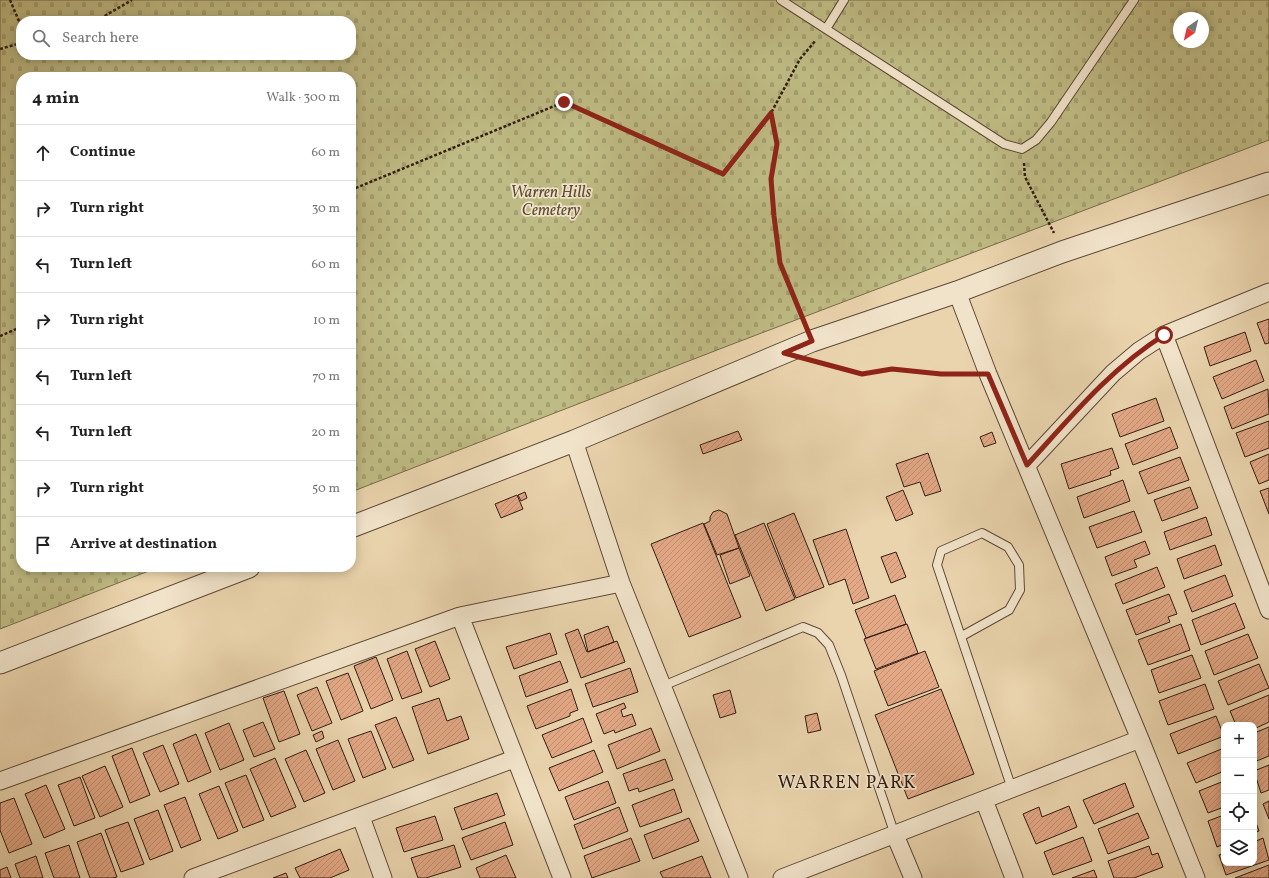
<!DOCTYPE html>
<meta charset="utf-8">
<style>
:root{--surface:#fff;--page:#f6f6f6;--text:#222;--muted:#767676;--line:#e0e0e0}
body{margin:0;font-family:Vollkorn,serif;background:var(--page);color:var(--text)}
.controls{position:absolute;right:12px;bottom:12px;display:grid;overflow:hidden;border-radius:8px;box-shadow:0 2px 10px #0003}
.controls button{width:36px;height:36px;display:grid;place-items:center;padding:0;border:0;border-bottom:1px solid var(--line);background:var(--surface);color:var(--text);font:20px sans-serif}
.compass{position:absolute;left:1173px;top:12px;width:36px;height:36px;border-radius:50%;background:var(--surface);box-shadow:0 2px 10px #0003;rotate:214deg}
.stop{position:absolute;width:12px;height:12px;margin:-9px;border:3px solid #8f2418;border-radius:50%;background:#fff}
.stop.end{background:#8f2418;border-color:#fff;box-shadow:0 1px 4px #0008}
.list{margin:0;padding:0;list-style:none}
h2{display:flex;justify-content:space-between;align-items:center;height:52px;margin:0;padding:0 16px;font-size:17px}
h2 small{font-size:13px;font-weight:400;color:var(--muted)}
.list li{display:grid;grid-template-columns:26px 1fr auto;gap:12px;align-items:center;box-sizing:border-box;height:56px;padding:0 16px;border-top:1px solid var(--line)}
.list b{display:block;font-size:15px;white-space:nowrap}
.list em{font-size:13px;font-style:normal;color:var(--muted)}
.icon{flex:none;width:22px;height:22px;fill:none;stroke:currentColor;stroke-width:2;stroke-linecap:round;stroke-linejoin:round}
.map{position:relative;flex:none;width:1269px;height:878px;overflow:hidden}
.search{position:absolute;background:var(--surface);box-shadow:0 2px 10px #0003;left:16px;top:16px;width:340px;height:44px;display:flex;align-items:center;gap:10px;box-sizing:border-box;padding:0 14px;border-radius:16px;color:var(--muted);font-size:15px}
.panel{position:absolute;background:var(--surface);box-shadow:0 2px 10px #0003;left:16px;top:72px;width:340px;height:500px;border-radius:16px}
.map>svg:first-child{display:block}
.cemetery{fill:url(#cemetery-stones);stroke:#786c4a;fill-rule:evenodd}
.building{fill:url(#building-hatch);stroke:#311c0f}
.lines{fill:none;stroke-linecap:round;stroke-linejoin:round}
.service-casing{stroke:#5f4a36;stroke-width:10}
.minor-casing{stroke:#5f4a36;stroke-width:19}
.tertiary-casing{stroke:#5f4a36;stroke-width:23}
.path{stroke:#311c0f;stroke-width:2.5;stroke-dasharray:3 2;stroke-linecap:butt}
.service{stroke:#f1e3ca;stroke-width:8}
.minor{stroke:#f1e3ca;stroke-width:17}
.tertiary{stroke:#f1e3ca;stroke-width:21}
.route{stroke:#8f2418;stroke-width:5}
.labels{text-anchor:middle;stroke-width:3.5;stroke-linejoin:round;paint-order:stroke}
.park-label{font-size:16px;font-style:italic;fill:#5c4c32;stroke:#f1e3ca}
.quarter-label{font-size:18px;letter-spacing:1px;fill:#311c0f;stroke:#f1e3ca}
</style>
<div class="map">
<svg width="1269" height="878" viewBox="0 0 1269 878">
<defs>
<pattern id="cemetery-stones" width="16" height="16" patternUnits="userSpaceOnUse"><rect width="16" height="16" fill="#bfbb84"/><path d="M2 7V4a2 2 0 0 1 4 0v3zM10 15v-3a2 2 0 0 1 4 0v3z" fill="#a5a071"/></pattern>
<pattern id="building-hatch" width="6" height="6" patternUnits="userSpaceOnUse"><rect width="6" height="6" fill="#e3a886"/><path d="M-1 1l2-2M0 6l6-6M5 7l2-2" fill="none" stroke="#c39072"/></pattern>
</defs>
<rect width="100%" height="100%" fill="#ead4ad"/>
<filter id="stains"><feTurbulence type="fractalNoise" baseFrequency=".005" numOctaves="4"/><feColorMatrix values="0 0 0 0 .2 0 0 0 0 .09 0 0 0 0 .02 0 0 0 .5 -.17"/></filter>
<radialGradient id="worn" r=".72"><stop offset=".6" stop-color="#630" stop-opacity="0"/><stop offset="1" stop-color="#630" stop-opacity=".3"/></radialGradient>
<path class="cemetery" d="M0,0H1269V140L730,345L351,492V77H21V567H159L0,629ZM1179,18H1203V42H1179ZM21,21H351V55H21Z"/>
<path class="building" d="M1269,319V343L1265,344L1257,323Z
M1245,332L1251,351L1210,366L1204,347Z
M1256,360L1264,381L1222,399L1213,377Z
M1268,389L1269,414L1232,429L1224,407Z
M1156,398L1164,421L1120,437L1112,414Z
M1269,421V448L1245,457L1236,433Z
M1170,427L1178,448L1133,465L1125,444Z
M738,431L742,440L703,454L700,445Z
M992,432L996,443L984,447L980,437Z
M1112,448L1119,468L1110,471L1111,475L1069,489L1061,464Z
M928,453L941,491L925,496L920,482L904,487L896,464Z
M1269,454V480L1259,484L1250,462Z
M1180,457L1189,480L1148,494L1139,472Z
M1123,480L1130,501L1084,518L1077,497Z
M1190,487L1198,508L1162,521L1154,500Z
M1269,488V514L1260,491Z
M903,490L913,514L896,521L886,497Z
M525,492L527,498L521,501L518,495Z
M517,495L523,509L501,518L495,504Z
M719,510L727,514L739,548L717,555L704,524L710,521V517L713,512Z
M1134,511L1142,532L1097,548L1089,527Z
M794,513L824,587L796,598L767,524Z
M1206,517L1212,535L1170,550L1164,532Z
M703,523L741,617L689,637L651,544Z
M764,523L795,599L766,611L735,535Z
M846,529L869,598L853,604L845,579L829,585L813,540Z
M1145,541L1150,554L1134,560L1137,567L1112,576L1105,557Z
M1215,545L1222,565L1184,579L1177,559Z
M739,548L750,576L730,584L720,555Z
M896,552L906,577L891,583L881,557Z
M1157,567L1165,587L1123,604L1115,584Z
M1225,575L1233,596L1192,612L1184,591Z
M1169,594L1177,614L1168,617L1170,622L1136,635L1126,610Z
M895,595L906,624L866,638L855,610Z
M1235,603L1245,628L1201,645L1192,620Z
M907,624L918,653L876,669L864,639Z
M1181,624L1190,650L1148,665L1138,640Z
M608,626L614,642L588,652L584,635Z
M578,629L587,652L617,641L625,662L581,678L565,634Z
M550,633L557,654L514,669L506,647Z
M1248,634L1258,658L1214,675L1205,651Z
M435,641L450,679L430,687L415,649Z
M407,651L422,692L402,699L387,659Z
M925,651L939,687L888,706L874,671Z
M1192,655L1201,678L1159,693L1151,670Z
M376,657L393,700L371,709L354,666Z
M560,661L568,682L526,697L519,676Z
M1259,664L1269,688L1228,705L1218,681Z
M630,668L638,692L593,707L585,684Z
M348,673L363,711L341,720L326,681Z
M1205,684L1214,709L1168,725L1159,701Z
M317,687L332,723L312,731L297,695Z
M571,689L578,710L570,713V716L536,729L527,706Z
M941,689L974,774L908,799L875,715Z
M730,690L736,713L720,718L713,695Z
M284,691L300,734L279,742L263,698Z
M1269,695V722L1254,729V725H1236L1230,711Z
M439,698L447,721L461,716L469,739L428,754L412,707Z
M624,703L626,708L621,710L623,717L632,714L636,725L615,733L614,730L604,734L596,714Z
M817,713L821,730L808,733L805,716Z
M1216,716L1224,736L1178,754L1170,734Z
M396,717L414,760L393,768L375,725Z
M583,718L592,742L552,758L542,735Z
M263,722L275,749L254,757L243,730Z
M229,723L244,760L220,770L205,733Z
M1269,727V756L1254,762V733Z
M651,728L660,751L617,769L608,745Z
M322,731L324,738L316,742L313,735Z
M371,731L386,769L363,778L348,739Z
M196,734L211,772L188,782L173,744Z
M338,740L355,781L333,790L316,749Z
M163,745L179,784L160,792L143,753Z
M132,748L150,795L130,803L112,756Z
M1224,748V771L1196,783L1187,763Z
M306,750L325,793L304,802L285,759Z
M594,750L603,772L559,791L549,768Z
M275,758L296,807L271,817L250,769Z
M665,759L673,780L639,792L638,788L629,791L623,774Z
M1269,765V790L1261,793L1254,771Z
M105,766L123,807L100,817L82,776Z
M246,775L264,820L243,828L225,783Z
M80,777L95,818L74,826L58,785Z
M608,781L616,803L574,820L565,797Z
M1224,781V807L1208,813L1199,791Z
M1125,783L1134,807L1094,824L1083,800Z
M46,785L65,829L44,838L25,794Z
M219,786L238,831L218,839L199,794Z
M674,789L682,812L640,827L632,805Z
M497,793L505,815L462,830L454,808Z
M185,797L201,840L181,848L164,805Z
M14,798L32,844L9,853L0,830V803Z
M1269,801V819L1263,804Z
M1069,806L1077,827L1036,844L1023,814L1039,807L1042,817Z
M619,807L628,831L583,849L574,825Z
M158,810L173,851L150,860L134,819Z
M1138,813L1149,838L1108,854L1098,829Z
M1224,815V844L1217,847L1208,821Z
M435,816L443,840L404,852L396,828Z
M1254,817L1259,831L1254,833Z
M689,818L699,841L653,859L644,835Z
M128,822L144,864L121,872L105,830Z
M505,822L513,845L471,860L462,838Z
M101,833L117,877L113,878H90L77,842Z
M1083,837L1092,861L1053,875L1044,852Z
M631,838L640,861L592,878L584,856Z
M1263,838L1269,860L1226,875L1219,855L1224,853V863H1254V842Z
M69,845L80,878H54L45,853Z
M454,845L461,867L426,878H418L411,858Z
M1149,846L1152,855L1158,853L1163,867L1134,878H1114L1108,861Z
M340,849L349,870L330,878H300L295,868Z
M506,855L516,878H480L476,868Z
M36,856L43,878H20L15,864Z
M702,856L711,878H663L660,872Z
M1269,865V878H1235Z
M7,867L11,878H0V870Z
M1094,870L1097,878H1072Z
M286,873L288,878H273Z"/>
<g class="lines">
<defs>
<path id="service" d="M781,0L1004,144L1022,149L1036,140L1051,122L1134,0
M826,29L844,0
M962,636L1009,610L1020,590L1019,565L1008,547L982,533L941,551L937,565L1012,789
M663,686L803,627L818,633L829,645L841,675L895,835"/>
<path id="minor" d="M957,292L988,374L1140,739L1196,878
M1164,335L1269,610
M574,441L621,583L739,878
M1027,465L1113,373L1139,351L1164,335L1269,292
M460,616L562,878
M0,781L460,616L621,583
M984,800L1014,878
M361,817L383,878
M895,835L913,878
M193,878L514,759
M782,878L1140,739"/>
<path id="tertiary" d="M351,527L574,441L812,341L957,292L1062,252L1269,183
M0,663L249,567"/>
</defs>
<use href="#service" class="service-casing"/>
<use href="#minor" class="minor-casing"/>
<use href="#tertiary" class="tertiary-casing"/>
<path class="path" d="M10,0L21,26
M96,21L132,0
M0,49L21,43
M771,113L777,143L771,179L773,216L780,263L804,321
M1024,163L1025,177L1054,233
M351,190L564,102L723,175L771,113L800,59L816,40
M0,336L21,327
M818,362L862,374L892,369L941,374H967"/>
<use href="#service" class="service"/>
<use href="#minor" class="minor"/>
<use href="#tertiary" class="tertiary"/>
</g>
<g class="lines">
<path class="route" d="M564,102L723,174L771,113L777,144L771,179L774,216L780,263L812,341L784,353L862,374L892,369L941,374H988L1027,465C1070,418 1110,369 1164,335"/>
</g>
<g class="labels">
<g class="park-label">
<text x="551" y="197">Warren Hills<tspan x="551" dy="18">Cemetery</tspan></text>
</g>
<g class="quarter-label">
<text x="847" y="788">WARREN PARK</text>
</g>
</g>
<rect width="100%" height="100%" filter="url(#stains)"/>
<rect width="100%" height="100%" fill="url(#worn)"/>
</svg>
<div class="controls">
<button>+</button>
<button>−</button>
<button><svg class="icon" aria-label="locate" viewBox="0 0 24 24"><circle cx="12" cy="12" r="6"/><path d="M12 2v4M12 18v4M2 12h4M18 12h4"/></svg></button>
<button><svg class="icon" aria-label="layers" viewBox="0 0 24 24"><path d="M12 4l9 5-9 5-9-5zM3 14l9 5 9-5"/></svg></button>
</div>
<svg class="compass" viewBox="-18 -18 36 36"><path d="M0-13l5 13h-10z" fill="#e53935"/><path d="M0 13l5-13h-10z" fill="#767676"/></svg>
<div class="stop" style="left:1164px;top:335px"></div>
<div class="stop end" style="left:564px;top:102px"></div>
<div class="search"><svg class="icon" aria-label="search" viewBox="0 0 24 24"><circle cx="10" cy="10" r="6"/><path d="M15 15l6 6"/></svg>Search here</div>
<section class="panel">
<h2>4 min<small>Walk · 300 m</small></h2>
<ul class="list">
<li><svg class="icon" aria-label="ahead" viewBox="0 0 24 24"><path d="M12 20V5M6 11l6-6 6 6"/></svg><div><b>Continue</b></div><em>60 m</em></li>
<li><svg class="icon" aria-label="right" viewBox="0 0 24 24"><path d="M7 20v-9h11M14 6l5 5-5 5"/></svg><div><b>Turn right</b></div><em>30 m</em></li>
<li><svg class="icon" aria-label="left" viewBox="0 0 24 24"><path d="M17 20v-9H6M10 6l-5 5 5 5"/></svg><div><b>Turn left</b></div><em>60 m</em></li>
<li><svg class="icon" aria-label="right" viewBox="0 0 24 24"><path d="M7 20v-9h11M14 6l5 5-5 5"/></svg><div><b>Turn right</b></div><em>10 m</em></li>
<li><svg class="icon" aria-label="left" viewBox="0 0 24 24"><path d="M17 20v-9H6M10 6l-5 5 5 5"/></svg><div><b>Turn left</b></div><em>70 m</em></li>
<li><svg class="icon" aria-label="left" viewBox="0 0 24 24"><path d="M17 20v-9H6M10 6l-5 5 5 5"/></svg><div><b>Turn left</b></div><em>20 m</em></li>
<li><svg class="icon" aria-label="right" viewBox="0 0 24 24"><path d="M7 20v-9h11M14 6l5 5-5 5"/></svg><div><b>Turn right</b></div><em>50 m</em></li>
<li><svg class="icon" aria-label="arrive" viewBox="0 0 24 24"><path d="M6 21V4h12l-3 4 3 4H6"/></svg><div><b>Arrive at destination</b></div></li>
</ul>
</section>
</div>
